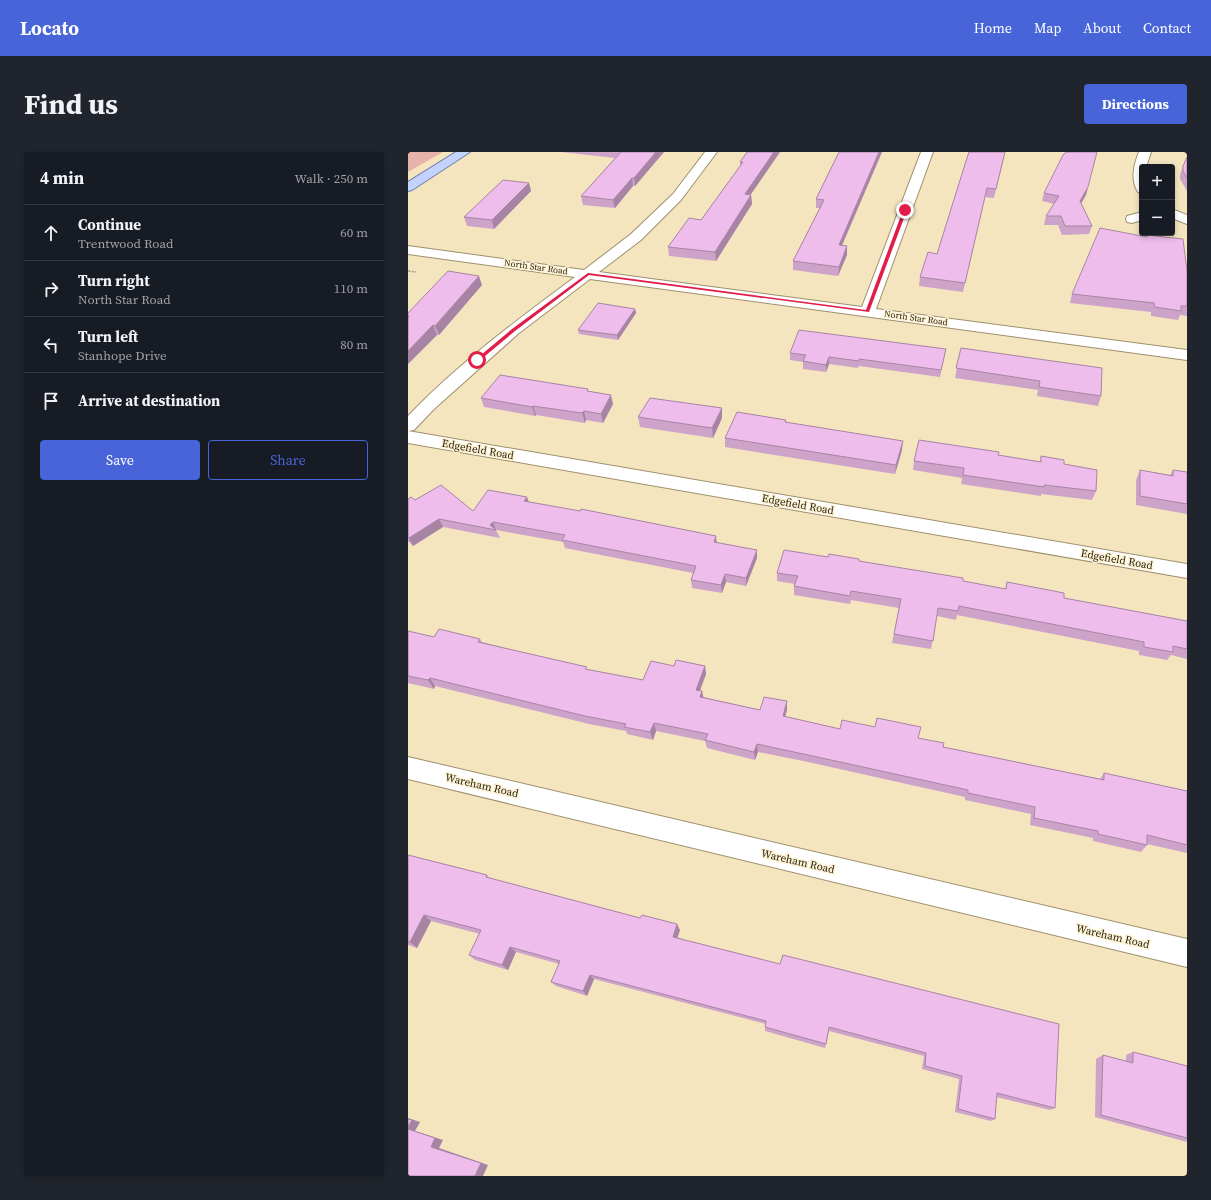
<!DOCTYPE html>
<meta charset="utf-8">
<style>
:root{--surface:#171b24;--page:#20242c;--text:#f1f3f6;--muted:#9ea1a6;--line:#363941;--accent:#4764d8}
body{margin:0;font-family:"Source Serif 4",serif;background:var(--page);color:var(--text)}
.controls{position:absolute;right:12px;top:12px;display:grid;overflow:hidden;border-radius:4px;box-shadow:0 2px 6px #0003}
.controls button{width:36px;height:36px;display:grid;place-items:center;padding:0;border:0;border-bottom:1px solid var(--line);background:var(--surface);color:var(--text);font:20px sans-serif}
.stop{position:absolute;width:12px;height:12px;margin:-9px;border:3px solid #e11d48;border-radius:50%;background:#fff}
.stop.end{background:#e11d48;border-color:#fff;box-shadow:0 1px 4px #0008}
.list{margin:0;padding:0;list-style:none}
h2{display:flex;justify-content:space-between;align-items:center;height:52px;margin:0;padding:0 16px;font-size:17px}
h2 small{font-size:13px;font-weight:400;color:var(--muted)}
.list li{display:grid;grid-template-columns:26px 1fr auto;gap:12px;align-items:center;box-sizing:border-box;height:56px;padding:0 16px;border-top:1px solid var(--line)}
.list b{display:block;font-size:15px;white-space:nowrap}
.list p{margin:0;font-size:13px;white-space:nowrap;color:var(--muted)}
.list em{font-size:13px;font-style:normal;color:var(--muted)}
.actions{display:flex;gap:8px;padding:12px 16px}
.actions a{flex:1;padding:9px 0;border:1px solid var(--accent);border-radius:4px;text-align:center;font-size:14px;color:var(--accent)}
.actions .main{background:var(--accent);color:#fff}
.icon{flex:none;width:22px;height:22px;fill:none;stroke:currentColor;stroke-width:2;stroke-linecap:round;stroke-linejoin:round}
.map{position:relative;flex:none;width:779px;height:1024px;overflow:hidden;border-radius:4px}
header{display:flex;align-items:center;gap:24px;box-sizing:border-box;height:56px;padding:0 20px;background:var(--accent);color:#fff}
header strong{font-size:19px}
nav{display:flex;gap:22px;margin-inline-start:auto;font-size:14px}
.intro{display:flex;align-items:center;justify-content:space-between;box-sizing:border-box;height:96px;padding:0 24px}
h1{margin:0;font-size:28px}
.button{padding:10px 18px;border-radius:4px;background:var(--accent);color:#fff;font-size:14px;font-weight:700}
main{display:flex;gap:24px;padding:0 24px}
aside{flex:1;background:var(--surface);border-radius:4px;box-shadow:0 2px 6px #0003}
.map>svg:first-child{display:block}
.green{fill:#e6b2aa}
.lines{fill:none;stroke-linecap:round;stroke-linejoin:round}
.minor-casing{stroke:#9e906c;stroke-width:2}
.major-casing{stroke:#707fa9;stroke-width:2}
.path{stroke:#b1a587;stroke-width:1.5;stroke-dasharray:2.5 1;stroke-linecap:butt}
.minor{fill:#fff;fill-rule:evenodd}
.major{fill:#c3d3fe;fill-rule:evenodd}
.wall{fill:#cea3ca}
.shaded-wall{fill:#a784a4}
.building{fill:#efbdeb;stroke:#a784a4}
.route{fill:#e11d48}
.labels{text-anchor:middle;stroke-width:3;stroke-linejoin:round;paint-order:stroke}
.far-street-label{font-size:9px;fill:#211c0e;stroke:#fff3d4}
.street-label{font-size:11px;fill:#211c0e;stroke:#fff3d4}
</style>
<header>
<strong>Locato</strong>
<nav><a>Home</a><a>Map</a><a>About</a><a>Contact</a></nav>
</header>
<div class="intro"><h1>Find us</h1><a class="button">Directions</a></div>
<main>
<aside>
<h2>4 min<small>Walk · 250 m</small></h2>
<ul class="list">
<li><svg class="icon" aria-label="ahead" viewBox="0 0 24 24"><path d="M12 20V5M6 11l6-6 6 6"/></svg><div><b>Continue</b><p>Trentwood Road</p></div><em>60 m</em></li>
<li><svg class="icon" aria-label="right" viewBox="0 0 24 24"><path d="M7 20v-9h11M14 6l5 5-5 5"/></svg><div><b>Turn right</b><p>North Star Road</p></div><em>110 m</em></li>
<li><svg class="icon" aria-label="left" viewBox="0 0 24 24"><path d="M17 20v-9H6M10 6l-5 5 5 5"/></svg><div><b>Turn left</b><p>Stanhope Drive</p></div><em>80 m</em></li>
<li><svg class="icon" aria-label="arrive" viewBox="0 0 24 24"><path d="M6 21V4h12l-3 4 3 4H6"/></svg><div><b>Arrive at destination</b></div></li>
</ul>
<div class="actions"><a class="main">Save</a><a>Share</a></div>
</aside>
<div class="map">
<svg width="779" height="1024" viewBox="0 0 779 1024">
<rect width="100%" height="100%" fill="#f4e5bf"/>
<path class="green" d="M0,0H35L0,20Z"/>
<g class="lines">
<defs>
<path id="minor" d="M297,0H309L273,48L233,88L191,120L454,155L513,0H525L468,157L779,198V208L182,127L111,181L26,257L6,278L0,279V264C50,212 109,168 167,125L0,102V94L176,118L223,82L265,42Z
M731,0H743L738,15H734V41L730,40C722,28 726,12 731,0Z
M764,57L779,63V72L764,66Z
M734,60V68L724,71L719,70L718,67L719,64Z
M0,279L779,412V426L0,291Z
M0,605L779,787V815L0,627Z"/>
<path id="major" d="M48,0H62L4,38L0,39V30Z"/>
</defs>
<use href="#minor" class="minor-casing"/>
<use href="#major" class="major-casing"/>
<path class="path" d="M0,119L8,120"/>
<use href="#minor" class="minor"/>
<use href="#major" class="major"/>
</g>
<path class="wall" d="M153,0H256L227,34H225L207,56L175,53L173,44L207,6Z
M339,0H372L342,43H343L344,52L308,109L261,104L260,95L293,68L332,14V10Z
M431,0H474L434,94H439V103L430,124L385,118V109L412,56H408V47Z
M597,0L586,46L577,45L555,140L511,134L512,125L529,102Z
M688,1L678,43L673,52L684,74L681,82L654,83L650,73H636L638,64L646,52L634,49L636,41Z
M779,5V39L772,27V22Z
M121,31L123,39L86,77L59,74L56,65Z
M739,83L779,119V164L772,163L770,168L743,164V160L662,151L664,142L738,85Z
M74,133L31,183H29L0,212V161Z
M227,157L228,161L210,188L171,182L170,178Z
M553,196L693,244L690,254L629,244L630,238L547,226Z
M538,197L532,225L451,214L450,216L421,212L418,220L395,217V210L382,208V201Z
M180,237V239L205,252L195,271L178,268L177,271L128,263L127,264L76,255L73,246Z
M314,256V266L305,286L232,275L230,265Z
M378,270L494,298L487,322L317,295V286Z
M590,303L632,310L633,304L656,312L688,339L684,348L633,342V344L553,332L554,326L505,318L506,309Z
M732,318L762,323L765,318L779,320V362L728,353V328Z
M0,347L65,359L121,350L309,391L349,406L338,434L318,430L314,441L284,436L283,428L285,421L157,396L155,390L88,378L92,386L35,375L5,394L0,389Z
M420,405L451,409L597,437L599,430L656,446L779,469V507L763,503L759,508L731,503V499L549,463L548,468L529,464L523,497L484,491L491,456L443,448L442,452L386,443V434L387,432L369,429V421Z
M0,479L26,485L72,487L74,490L180,518L235,528L266,514H297L298,522L292,539H294L295,545L352,558L379,549V558L377,565L432,577L510,586L535,595L692,627L696,621L779,639V701L739,692V693L733,700L685,689V686L622,673L623,662L557,648V645L400,610L350,600L347,608L299,596L297,589L248,579L245,588L219,582L218,579L181,572L27,534L26,537L0,531Z
M0,703L79,723L81,726L272,778L269,785L647,956L642,958L588,945L587,967L583,969L547,960L551,927L514,917L516,904L421,879L417,896L357,879V875L358,872L186,827L179,844L148,834L143,830L151,812L108,800L100,818L67,808L61,803L72,782L23,769L9,796L0,793Z
M725,900L779,914V990L687,965L688,907L695,903L718,909V903Z"/>
<path class="shaded-wall" d="M248,0H256L227,34L226,26Z
M366,0H372L337,51V42Z
M471,0H474L430,102L431,93Z
M224,26L225,34L207,56L205,48Z
M121,31L123,39L86,77L84,68Z
M680,35L678,43L669,58L672,49Z
M343,43L344,52L308,109L307,100Z
M439,94V103L430,124L431,115Z
M71,124L74,133L31,183L27,174Z
M227,157L228,161L210,188L209,183Z
M25,173L29,183L0,212V199Z
M421,205V212L418,220V213Z
M203,243L205,252L195,271L193,262Z
M125,254L128,263L127,264L124,255Z
M314,256V266L305,286L304,276Z
M176,259L178,268L177,271L174,261Z
M495,289L494,298L487,322L488,313Z
M119,345L122,353L116,349Z
M31,367L35,375L5,394L1,386Z
M85,370L88,378L82,373Z
M308,384L309,392L306,390Z
M349,398V406L338,434V426Z
M317,422L318,430L314,441L313,433Z
M297,514L298,522L289,546L288,538Z
M22,526L27,534L26,537L20,528Z
M294,539L296,548L292,545Z
M379,549V558L375,572V564Z
M246,571L248,579L245,588L242,580Z
M349,592L350,600L347,608L346,600Z
M16,763L23,769L9,796L2,790Z
M269,772L272,778L268,790L265,785Z
M102,795L108,800L100,818L94,813Z
M182,823L186,827L179,844L175,839Z
M0,966L12,970L7,979L35,988L31,996L80,1013L75,1024H67L23,995L0,977Z"/>
<path class="building" d="M213,0H248L226,26H224L205,48L173,44Z
M339,0H366L337,42L343,43L307,100L260,95L281,66L293,68L335,10H332Z
M431,0H471L431,93L439,94L431,115L385,109L416,48L408,47Z
M561,0H597L588,37L579,36L557,131L512,125L520,100L529,102L558,9Z
M658,0H689L680,35L672,49L684,74H657L653,64H638L651,44L636,41L655,3Z
M779,5V26L775,19V14Z
M95,28L121,31L84,68L56,65Z
M692,76L739,85V83L775,87L779,119V154H773V159L747,155L746,151L664,142Z
M40,119L71,124L27,174L25,173L0,199V166L1,164H0V161Z
M190,151L227,157L209,183L170,178Z
M391,178L538,197L533,218L451,207V209L421,205L418,213L395,209L398,203L382,201Z
M553,196L694,216L693,244L631,235L632,229L548,216Z
M92,223L180,237L179,239L203,243L193,262L176,259L174,261L125,254L124,255L73,246Z
M242,246L314,256L304,276L230,265Z
M329,260L378,268L377,270L495,289L488,313L317,286Z
M511,288L591,300L590,303L633,310V304L656,308V312L689,318L688,339L636,333V335L555,323L556,316L506,309Z
M732,318L765,324V318L779,320V352L732,344Z
M33,333L65,359L80,338L119,345L116,349L172,359L173,357L308,384L306,390L349,398L338,426L317,422L313,433L283,428L288,414L154,388L157,383L85,370L82,373L88,378L31,367L1,386L0,385V347L3,345L7,348Z
M376,398L420,405L421,402L451,407V409L555,426V429L598,437L599,430L656,441V446L779,469V497L765,494V500L736,495V490L551,454L550,459L530,456L525,489L486,482L493,447L443,439L442,444L386,434L390,424L369,421Z
M31,477L72,487L70,490L179,515L177,517L235,528L243,509L266,514L268,508L297,514L288,538L294,539L292,545L352,558L356,545L379,549L375,564L432,577L434,568L467,575L469,566L513,575L510,586L536,591L535,595L696,628V621L779,639V693L739,683V693L690,682V679L626,666L627,655L560,641V638L400,603L349,592L346,600L297,588L300,582L246,571L242,580L216,575L218,572L177,564L22,526L20,528L0,524V479L26,485Z
M0,703L79,723L78,725L232,766L234,763L269,772L265,785L372,812L375,803L651,872L647,956L589,941L587,967L550,957L554,924L517,914L518,901L421,875L418,892L357,875L358,869L182,823L175,839L143,830L152,809L102,795L94,813L61,803L73,778L16,763L2,790H0Z
M725,900L779,914V986L693,963L695,903L725,911Z
M0,967L4,968L0,975Z
M0,977L27,986L23,995L73,1011L67,1024H0Z"/>
<path class="route" d="M497,57L499,58L461,160L181,123L107,179L71,209L67,208L104,177L180,121L458,158L495,58Z"/>
<g class="labels">
<g class="far-street-label">
<text transform="translate(128 115) rotate(8)" y="3">North Star Road</text>
<text transform="translate(508 166) rotate(8)" y="3">North Star Road</text>
</g>
<g class="street-label">
<text transform="translate(70 297) rotate(10)" y="4">Edgefield Road</text>
<text transform="translate(390 352) rotate(10)" y="4">Edgefield Road</text>
<text transform="translate(709 407) rotate(10)" y="4">Edgefield Road</text>
<text transform="translate(74 633) rotate(13)" y="4">Wareham Road</text>
<text transform="translate(390 709) rotate(13)" y="4">Wareham Road</text>
<text transform="translate(705 784) rotate(13)" y="4">Wareham Road</text>
</g>
</g>
</svg>
<div class="controls">
<button>+</button>
<button>−</button>
</div>
<div class="stop" style="left:69px;top:208px"></div>
<div class="stop end" style="left:497px;top:58px"></div>
</div>
</main>
